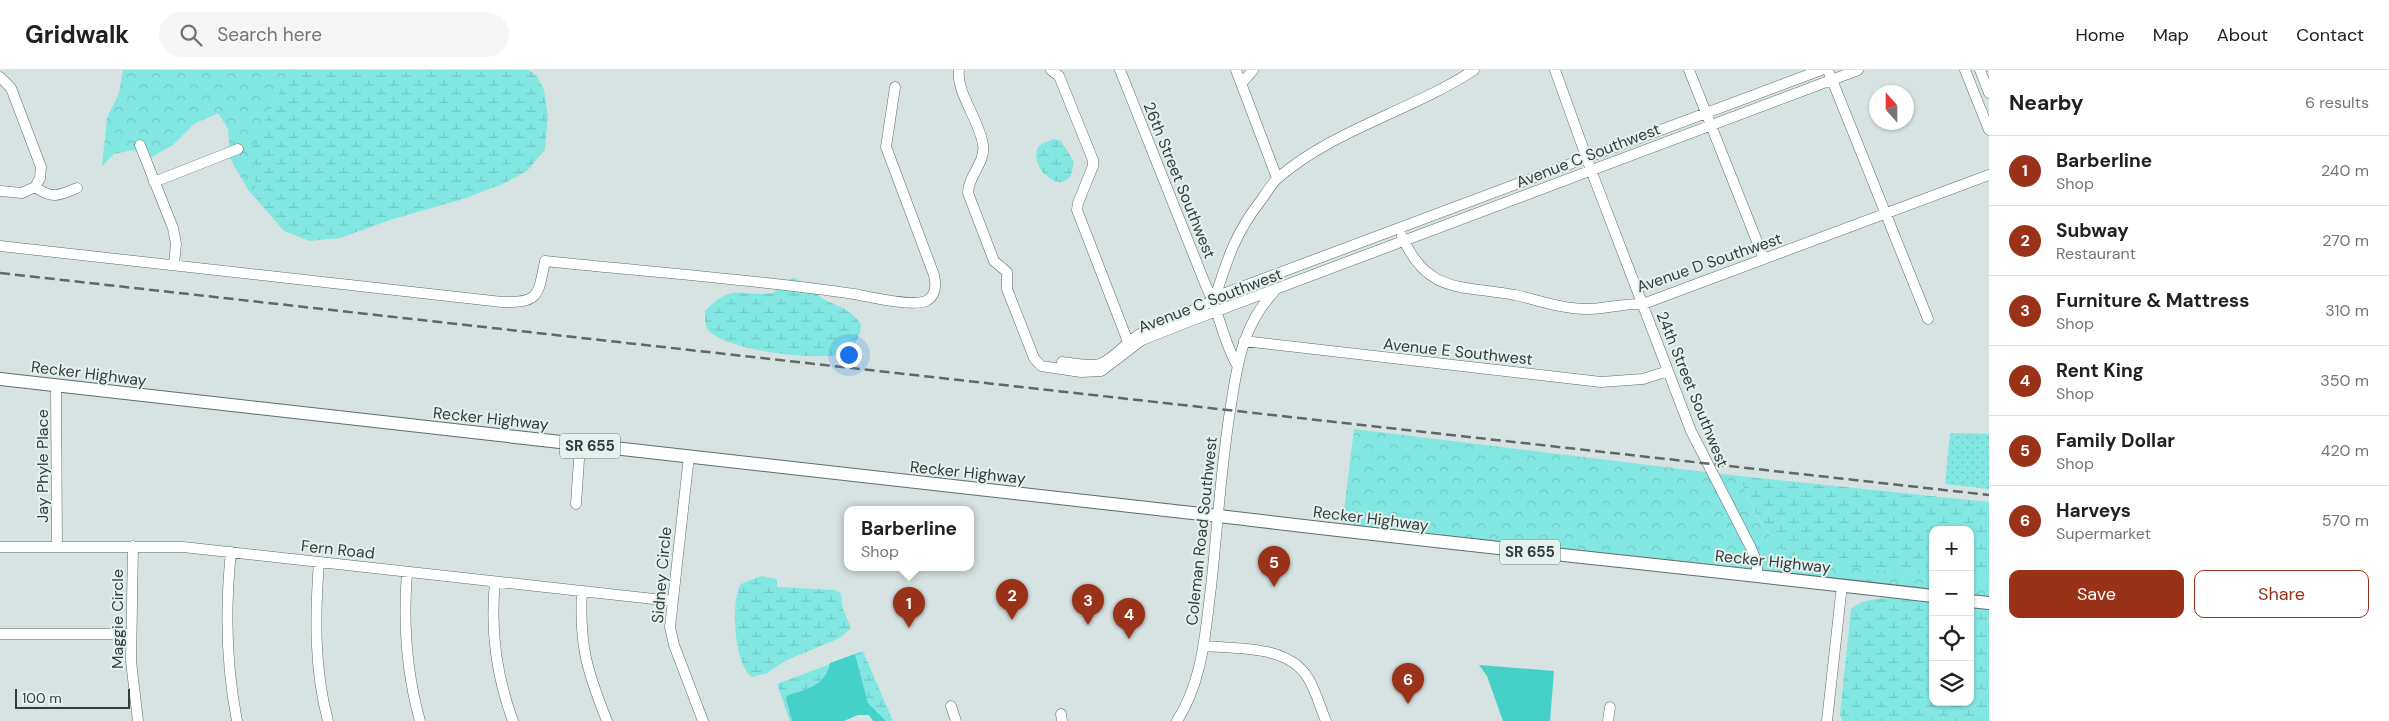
<!DOCTYPE html>
<meta charset="utf-8">
<style>
:root{--surface:#fff;--page:#f6f6f6;--text:#202124;--muted:#757577;--line:#e0e0e0;--accent:#9a3119}
body{margin:0;font-family:"DM Sans",sans-serif;background:var(--page);color:var(--text)}
.controls{position:absolute;right:15px;bottom:15px;display:grid;overflow:hidden;border-radius:10px;box-shadow:0 1px 4px #0004}
.controls button{width:45px;height:45px;display:grid;place-items:center;padding:0;border:0;border-bottom:1px solid var(--line);background:var(--surface);color:var(--text);font:25px sans-serif}
.compass{position:absolute;left:1869px;top:15px;width:45px;height:45px;border-radius:50%;background:var(--surface);box-shadow:0 1px 4px #0004;rotate:339deg}
.scale{position:absolute;left:15px;bottom:12px;width:115px;box-sizing:border-box;padding-left:5px;border:2px solid #363b3b;border-top:0;font-size:14px;line-height:18px;white-space:nowrap;color:#363b3b;-webkit-text-stroke:4px #e3f1ef;paint-order:stroke}
.you{position:absolute;left:848px;top:284px;width:18px;height:18px;margin:-12px;border:4px solid #fff;border-radius:50%;background:#1a73e8;box-shadow:0 0 0 8px #1a73e833}
.badge{display:grid;place-items:center;width:32px;height:32px;border-radius:50%;background:var(--accent);color:#fff;font-size:16px;font-weight:700}
.pin{position:absolute;translate:-50% -41px;filter:drop-shadow(0 1px 2px #0008)}
.pin::after{content:'';position:absolute;top:26px;width:18px;height:15px;background:inherit;clip-path:polygon(0 0,100% 0,50% 100%)}
.popup{position:absolute;left:844px;top:436px;width:130px;height:65px;box-sizing:border-box;display:grid;place-content:center;border-radius:10px;background:var(--surface);filter:drop-shadow(0 1px 4px #0005);font-size:16px;white-space:nowrap;color:var(--muted)}
.popup b{font-size:19px;color:var(--text)}
.popup::after{content:'';position:absolute;left:50%;top:100%;margin-left:-10px;border:10px solid transparent;border-top-color:var(--surface)}
.list{margin:0;padding:0;list-style:none}
h2{display:flex;justify-content:space-between;align-items:center;height:65px;margin:0;padding:0 20px;font-size:21px}
h2 small{font-size:16px;font-weight:400;color:var(--muted)}
.list li{display:grid;grid-template-columns:32px 1fr auto;gap:15px;align-items:center;box-sizing:border-box;height:70px;padding:0 20px;border-top:1px solid var(--line)}
.list b{display:block;font-size:19px;white-space:nowrap}
.list p{margin:0;font-size:16px;white-space:nowrap;color:var(--muted)}
.list em{font-size:16px;font-style:normal;color:var(--muted)}
.actions{display:flex;gap:10px;padding:15px 20px}
.actions a{flex:1;padding:11px 0;border:1px solid var(--accent);border-radius:10px;text-align:center;font-size:18px;color:var(--accent)}
.actions .main{background:var(--accent);color:#fff}
.icon{flex:none;width:28px;height:28px;fill:none;stroke:currentColor;stroke-width:2;stroke-linecap:round;stroke-linejoin:round}
.map{position:relative;flex:none;width:1989px;height:651px;overflow:hidden}
header{display:flex;align-items:center;gap:30px;box-sizing:border-box;height:70px;padding:0 25px;background:var(--surface);border-bottom:1px solid var(--line)}
header strong{font-size:24px}
nav{display:flex;gap:28px;margin-inline-start:auto;font-size:18px}
.search{width:350px;height:45px;background:var(--page);display:flex;align-items:center;gap:12px;box-sizing:border-box;padding:0 18px;border-radius:28px;color:var(--muted);font-size:19px}
main{display:flex}
aside{flex:1;background:var(--surface)}
.map>svg:first-child{display:block}
.forest{fill:url(#forest-crowns)}
.wetland{fill:url(#wetland-marsh)}
.park{fill:url(#park-dots)}
.water{fill:#45d1ca}
.lines{fill:none;stroke-linecap:round;stroke-linejoin:round}
.minor-casing{stroke:#606c6b;stroke-width:11}
.major-casing{stroke:#606c6b;stroke-width:14}
.minor{stroke:#fff;stroke-width:10}
.major{stroke:#fff;stroke-width:12}
.rail{stroke:#606867;stroke-width:2.5;stroke-dasharray:10 5;stroke-linecap:butt}
.labels{text-anchor:middle;stroke-width:4;stroke-linejoin:round;paint-order:stroke}
.shield{fill:#e3f1ef;stroke:#6a7271;stroke-width:1}
.shield-label{font-size:15px;font-weight:bold;fill:#363b3b}
.street-label{font-size:16px;fill:#363b3b;stroke:#e3f1ef}
</style>
<header>
<strong>Gridwalk</strong>
<div class="search"><svg class="icon" aria-label="search" viewBox="0 0 24 24"><circle cx="10" cy="10" r="6"/><path d="M15 15l6 6"/></svg>Search here</div>
<nav><a>Home</a><a>Map</a><a>About</a><a>Contact</a></nav>
</header>
<main>
<div class="map">
<svg width="1989" height="651" viewBox="0 0 1989 651">
<defs>
<pattern id="forest-crowns" width="20" height="18" patternUnits="userSpaceOnUse" patternTransform="scale(1.25)"><rect width="20" height="18" fill="#83e7e1"/><path d="M2 6a3 3 0 1 1 6 0M12 15a3 3 0 1 1 6 0" fill="none" stroke="#72c7c2"/></pattern>
<pattern id="wetland-marsh" width="20" height="14" patternUnits="userSpaceOnUse" patternTransform="scale(1.25)"><rect width="20" height="14" fill="#83e7e1"/><path d="M1 5h8M5 5V1M11 12h8M15 12V8" fill="none" stroke="#72c7c2"/></pattern>
<pattern id="park-dots" width="8" height="8" patternUnits="userSpaceOnUse" patternTransform="scale(1.25)"><rect width="8" height="8" fill="#83e7e1"/><path d="M2 2h.1M6 6h.1" fill="none" stroke="#72c7c2" stroke-width="1.8" stroke-linecap="round"/></pattern>
</defs>
<rect width="100%" height="100%" fill="#d6e3e2"/>
<path class="forest" d="M123,0H290L267,48L256,111L257,130L248,120L230,88L228,59L218,43L194,54L173,75L152,87L132,80L114,84L102,96L107,48L119,23Z
M1354,359L1706,402L1748,480L1753,494V501L1342,457Z
M1715,403L1740,406C1753,445 1764,461 1792,490L1933,505V522L1761,502Z
M1970,508L1989,509V528L1970,526Z"/>
<path class="wetland" d="M290,0H528L536,5L544,20L548,46L545,79L527,101L505,113L463,129L393,149L340,168L310,171L284,161L257,130L251,81Z
M1053,69L1061,71L1074,92L1071,106L1063,112C1046,113 1028,89 1040,75Z
M793,208C810,213 808,219 822,228C840,239 846,235 861,254C861,266 854,281 841,284C813,291 732,281 710,262C704,257 705,249 705,241C734,211 740,228 773,223L785,211Z
M1740,406L1989,432V509L1970,508V460H1933V505L1792,491C1765,461 1753,445 1740,406Z
M761,506L777,509V517L835,520L841,524L843,539L851,558L840,568L787,590L767,603L752,607C734,596 730,530 741,514Z
M1908,528L1933,531V632H1970V536L1989,539V651H1842L1840,644L1851,539C1867,525 1888,529 1908,528Z
M863,581L893,651H886L868,633L855,584Z
M830,594C820,625 801,615 786,629L792,651H790L777,614Z"/>
<path class="park" d="M1950,363L1989,364V419L1945,414Z"/>
<path class="water" d="M855,584L868,633L886,651H873L869,645H858L844,651H792L786,629L787,626C806,618 824,618 830,593Z
M1479,595L1554,601L1550,651H1503L1487,606Z"/>
<g class="lines">
<defs>
<path id="minor" d="M959,0C956,23 980,51 983,75C986,92 968,106 968,123L994,191L1007,202V219L1034,288L1041,296L1081,302L1101,301L1142,270L1185,253L1858,0
M1051,0L1059,6L1093,90V96L1078,133L1077,140L1130,277
M1120,0L1206,216C1219,241 1223,271 1237,295
M1236,0L1277,108
M1555,0L1591,100L1691,361L1751,478L1757,493V505
M1689,0L1764,189
M1828,0L1928,249
M1965,0L1989,60
M1980,0L1989,23
M0,7L11,18L41,97L40,108L35,117
M1242,13L1253,0
M140,75L173,158L176,174L174,194
M154,112L238,79
M0,121L22,123L35,117C52,129 58,126 77,118
M1402,166C1427,225 1463,215 1515,225C1538,230 1562,239 1586,239C1605,239 1624,233 1643,234L1989,105
M0,176L502,232C540,233 538,225 545,191C648,202 752,209 854,224C871,227 911,237 926,231C937,225 936,214 934,205L886,77L895,17
M1214,231C1227,190 1235,163 1262,129C1267,122 1272,113 1278,108C1333,60 1413,40 1474,0
M1244,271L1601,312L1643,309L1668,301
M1062,292C1073,293 1089,297 1100,294C1113,289 1123,276 1134,268C1161,248 1196,244 1223,224L1821,0
M56,316L57,476
M689,386L670,557L674,575L703,651
M576,434L580,375
M133,476L131,591L138,651
M0,477H183L672,531
M231,482C225,539 226,595 237,651
M319,492C315,545 314,599 328,651
M407,502C403,553 406,601 420,651
M495,512C490,561 496,605 513,651
M582,521C579,575 587,601 607,651
M0,564H131
M1204,576C1238,579 1288,575 1308,608C1316,621 1320,637 1326,651
M951,636L956,651
M1061,644L1062,651
M1177,651C1203,610 1205,564 1211,517C1218,454 1221,391 1232,329C1238,289 1245,252 1274,222
M1608,651L1610,637
M1827,651L1842,515"/>
<path id="major" d="M0,309L1219,446C1457,475 1695,498 1933,526
M1970,531L1989,533"/>
</defs>
<use href="#minor" class="minor-casing"/>
<use href="#major" class="major-casing"/>
<use href="#minor" class="minor"/>
<use href="#major" class="major"/>
<path class="rail" d="M0,203L1989,425"/>
</g>
<g class="labels">
<g class="shield">
<rect x="560" y="363.5" width="60" height="25" rx="4"/>
<rect x="1500" y="469.5" width="60" height="25" rx="4"/>
</g>
<g class="shield-label">
<text x="590" y="381">SR 655</text>
<text x="1530" y="487">SR 655</text>
</g>
<g class="street-label">
<text transform="translate(1588 85) rotate(-21)" y="6">Avenue C Southwest</text>
<text transform="translate(1180 110) rotate(68)" y="6">26th Street Southwest</text>
<text transform="translate(1709 192) rotate(-19)" y="6">Avenue D Southwest</text>
<text transform="translate(1210 230) rotate(-21)" y="6">Avenue C Southwest</text>
<text transform="translate(1458 281) rotate(6)" y="6">Avenue E Southwest</text>
<text transform="translate(89 303) rotate(7)" y="6">Recker Highway</text>
<text transform="translate(1693 319) rotate(68)" y="6">24th Street Southwest</text>
<text transform="translate(491 348) rotate(6)" y="6">Recker Highway</text>
<text transform="translate(42 396) rotate(-90)" y="6">Jay Phyle Place</text>
<text transform="translate(968 402) rotate(6)" y="6">Recker Highway</text>
<text transform="translate(1371 448) rotate(7)" y="6">Recker Highway</text>
<text transform="translate(1201 461) rotate(-84)" y="6">Coleman Road Southwest</text>
<text transform="translate(338 479) rotate(6)" y="6">Fern Road</text>
<text transform="translate(1773 491) rotate(6)" y="6">Recker Highway</text>
<text transform="translate(661 505) rotate(-85)" y="6">Sidney Circle</text>
<text transform="translate(117 549) rotate(-90)" y="6">Maggie Circle</text>
</g>
</g>
</svg>
<div class="controls">
<button>+</button>
<button>−</button>
<button><svg class="icon" aria-label="locate" viewBox="0 0 24 24"><circle cx="12" cy="12" r="6"/><path d="M12 2v4M12 18v4M2 12h4M18 12h4"/></svg></button>
<button><svg class="icon" aria-label="layers" viewBox="0 0 24 24"><path d="M12 4l9 5-9 5-9-5zM3 14l9 5 9-5"/></svg></button>
</div>
<svg class="compass" viewBox="-18 -18 36 36"><path d="M0-13l5 13h-10z" fill="#e53935"/><path d="M0 13l5-13h-10z" fill="#757577"/></svg>
<div class="scale">100 m</div>
<div class="you"></div>
<div class="pin badge" style="left:909px;top:558px">1</div>
<div class="popup"><b>Barberline</b>Shop</div>
<div class="pin badge" style="left:1012px;top:550px">2</div>
<div class="pin badge" style="left:1088px;top:555px">3</div>
<div class="pin badge" style="left:1129px;top:569px">4</div>
<div class="pin badge" style="left:1274px;top:517px">5</div>
<div class="pin badge" style="left:1408px;top:634px">6</div>
</div>
<aside>
<h2>Nearby<small>6 results</small></h2>
<ul class="list">
<li><span class="badge">1</span><div><b>Barberline</b><p>Shop</p></div><em>240 m</em></li>
<li><span class="badge">2</span><div><b>Subway</b><p>Restaurant</p></div><em>270 m</em></li>
<li><span class="badge">3</span><div><b>Furniture &amp; Mattress</b><p>Shop</p></div><em>310 m</em></li>
<li><span class="badge">4</span><div><b>Rent King</b><p>Shop</p></div><em>350 m</em></li>
<li><span class="badge">5</span><div><b>Family Dollar</b><p>Shop</p></div><em>420 m</em></li>
<li><span class="badge">6</span><div><b>Harveys</b><p>Supermarket</p></div><em>570 m</em></li>
</ul>
<div class="actions"><a class="main">Save</a><a>Share</a></div>
</aside>
</main>
